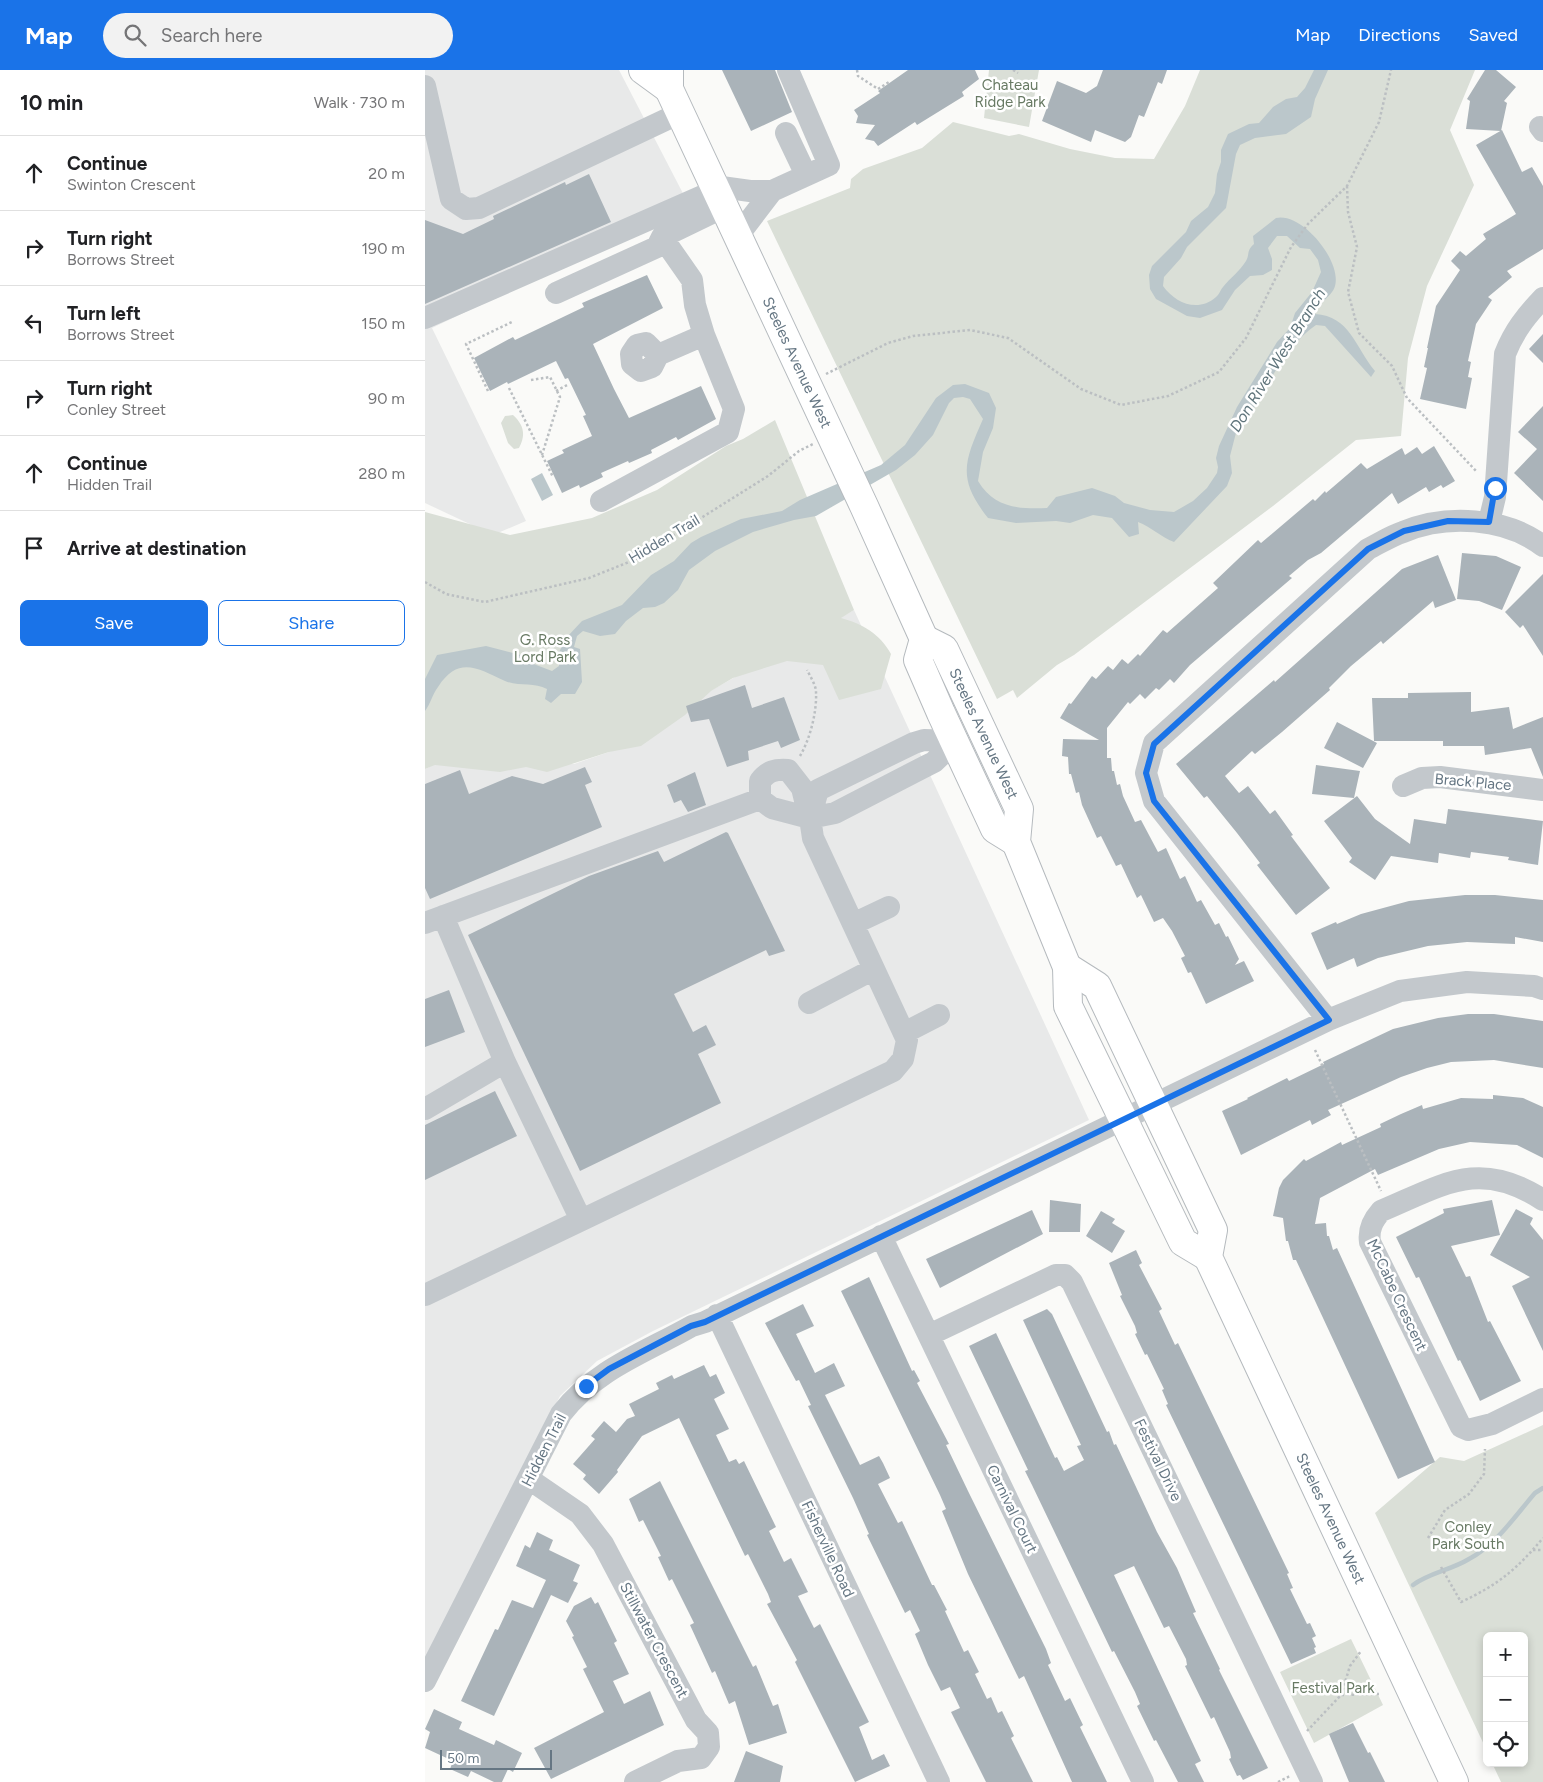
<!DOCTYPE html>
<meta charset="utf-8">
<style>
:root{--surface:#fff;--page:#f2f2f2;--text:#202124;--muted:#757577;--line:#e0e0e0;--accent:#1a73e8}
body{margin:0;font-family:Figtree,sans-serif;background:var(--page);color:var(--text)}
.controls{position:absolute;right:15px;bottom:15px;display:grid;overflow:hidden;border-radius:8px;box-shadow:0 2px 8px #0003}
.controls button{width:45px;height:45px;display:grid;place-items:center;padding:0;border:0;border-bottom:1px solid var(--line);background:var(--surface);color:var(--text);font:25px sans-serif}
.scale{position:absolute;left:15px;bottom:12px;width:112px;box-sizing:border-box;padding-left:5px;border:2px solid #657683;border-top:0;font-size:14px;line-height:18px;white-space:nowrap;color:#657683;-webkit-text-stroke:4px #fff;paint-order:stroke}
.stop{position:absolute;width:15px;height:15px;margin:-11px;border:4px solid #1a73e8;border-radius:50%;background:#fff}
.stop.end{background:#1a73e8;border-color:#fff;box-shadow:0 1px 5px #0008}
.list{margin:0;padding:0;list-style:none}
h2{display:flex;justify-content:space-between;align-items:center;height:65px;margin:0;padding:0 20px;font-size:21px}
h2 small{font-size:16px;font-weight:400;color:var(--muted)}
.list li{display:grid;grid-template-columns:32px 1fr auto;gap:15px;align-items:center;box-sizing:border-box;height:75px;padding:0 20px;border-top:1px solid var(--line)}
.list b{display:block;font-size:19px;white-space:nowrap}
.list p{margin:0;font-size:16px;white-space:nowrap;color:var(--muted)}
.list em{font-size:16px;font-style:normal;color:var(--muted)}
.actions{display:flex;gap:10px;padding:15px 20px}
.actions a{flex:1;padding:11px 0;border:1px solid var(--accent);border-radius:8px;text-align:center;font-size:18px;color:var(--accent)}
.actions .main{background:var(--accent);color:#fff}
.icon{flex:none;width:28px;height:28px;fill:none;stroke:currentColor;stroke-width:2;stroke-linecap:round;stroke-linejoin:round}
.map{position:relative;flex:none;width:1118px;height:1712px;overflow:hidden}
header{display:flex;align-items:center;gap:30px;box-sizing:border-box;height:70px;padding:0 25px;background:var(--accent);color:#fff}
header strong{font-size:24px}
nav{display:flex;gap:28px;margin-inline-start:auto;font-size:18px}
.search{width:350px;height:45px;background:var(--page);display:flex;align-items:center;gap:12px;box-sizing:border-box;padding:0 18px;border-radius:28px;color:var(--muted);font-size:19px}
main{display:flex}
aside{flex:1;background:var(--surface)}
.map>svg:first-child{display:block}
.built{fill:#e8e9e9}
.green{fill:#dadfd7}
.water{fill:#bbc7cb}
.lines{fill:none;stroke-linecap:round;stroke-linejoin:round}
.stream{stroke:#bbc7cb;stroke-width:4.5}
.building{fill:#aab3b9}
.major-casing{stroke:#b5babe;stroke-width:30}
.path{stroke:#bbbfc2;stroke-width:2.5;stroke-dasharray:2.5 2.5;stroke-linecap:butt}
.minor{stroke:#c3c8cc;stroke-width:22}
.major{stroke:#fff;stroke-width:28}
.route{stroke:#1a73e8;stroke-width:6}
.labels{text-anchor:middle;stroke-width:5;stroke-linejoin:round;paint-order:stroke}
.park-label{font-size:15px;fill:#687a64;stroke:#fff}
.street-label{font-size:15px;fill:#657683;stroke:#fff}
.water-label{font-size:16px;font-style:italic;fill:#60757c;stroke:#fff}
</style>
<header>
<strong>Map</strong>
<div class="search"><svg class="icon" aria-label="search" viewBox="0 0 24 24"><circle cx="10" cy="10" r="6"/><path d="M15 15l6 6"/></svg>Search here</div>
<nav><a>Map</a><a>Directions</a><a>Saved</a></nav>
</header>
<main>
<aside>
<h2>10 min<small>Walk · 730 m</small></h2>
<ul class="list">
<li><svg class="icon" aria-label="ahead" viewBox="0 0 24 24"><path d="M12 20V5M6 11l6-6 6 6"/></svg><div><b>Continue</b><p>Swinton Crescent</p></div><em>20 m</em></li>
<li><svg class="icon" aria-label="right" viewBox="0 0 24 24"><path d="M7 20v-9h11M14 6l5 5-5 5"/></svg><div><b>Turn right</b><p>Borrows Street</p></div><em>190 m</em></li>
<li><svg class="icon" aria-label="left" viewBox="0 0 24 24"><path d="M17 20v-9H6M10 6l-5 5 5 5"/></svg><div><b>Turn left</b><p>Borrows Street</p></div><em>150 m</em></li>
<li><svg class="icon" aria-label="right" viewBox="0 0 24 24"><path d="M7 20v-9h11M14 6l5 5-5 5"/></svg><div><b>Turn right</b><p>Conley Street</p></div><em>90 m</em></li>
<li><svg class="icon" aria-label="ahead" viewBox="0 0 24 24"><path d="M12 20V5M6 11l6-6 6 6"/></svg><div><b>Continue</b><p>Hidden Trail</p></div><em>280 m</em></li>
<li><svg class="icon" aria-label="arrive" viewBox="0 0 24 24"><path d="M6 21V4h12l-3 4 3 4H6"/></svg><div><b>Arrive at destination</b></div></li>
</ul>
<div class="actions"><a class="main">Save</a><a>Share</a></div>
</aside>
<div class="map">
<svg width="1118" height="1712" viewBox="0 0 1118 1712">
<rect width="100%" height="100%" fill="#fafaf8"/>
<path class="built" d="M0,0H194L264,135L7,258L101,451L68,465L0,433Z
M429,540L664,1050L228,1261L172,1291L135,1326L0,1589V699L20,690L149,694L184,682L239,647Z"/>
<path class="green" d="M564,0H614L604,57L559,48Z
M775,0H1050L1025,60L1049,115L1002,216L983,288L976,366L931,370L848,436L649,585L632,595L592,628L588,620L572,629L342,151L425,118L426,109L438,99L497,78L528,52L584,66L594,64L645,79L690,88L729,89L760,36Z
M88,345C99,355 101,365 94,378L89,379L83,373L76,353L80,346Z
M350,350L429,540L416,548C438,554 455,564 466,584L456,619L414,630L398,595L362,591L308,608L286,621L260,645L216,676L184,682L122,702L101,697L75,702L10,695L0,699V442L85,465L167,448L232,420L301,376L318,369Z
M1118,1355V1712H1076L1067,1693H1099V1566H1062V1681L950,1443L1015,1387L1039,1391Z
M926,1569L958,1635L889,1673L855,1602Z"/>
<path class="water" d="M889,0H903L890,29L886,47L861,64L830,68L815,75L811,84L801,138L762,177L756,188L739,207L738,216C750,233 773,243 791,227C795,224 795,220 798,217C805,208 815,201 821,191C825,184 821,181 829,174L828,166L851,148C877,142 917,191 910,216C907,227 892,233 890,244C925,246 930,277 950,301L946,307L900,256L891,255C866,272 847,306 832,332C825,345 826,351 812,359L805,386L807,403L802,416L749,472C736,467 726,457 713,452L714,464L704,467L687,448L668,445L645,453L631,451L591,453L563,448C532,409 539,392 558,349L545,329L538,327L529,328L524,333L508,365L490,385L471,400L391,446L369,450L328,462L290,481L264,500L253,520L239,533L230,537L218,538L201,551L190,564L175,566L158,561L152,566L149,577L155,579L157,612L150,624H136L126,633L120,629L122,619C109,612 94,617 80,611C53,599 34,585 13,617C7,625 6,633 0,641V609L12,585L61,576L96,585L106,593L127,601L134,596V582L142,567L157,551L197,535L226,505L249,491L266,473L276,467L316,449L357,441L375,430L456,395L480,375L511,328L528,315L540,314L564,323L571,338L568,358L558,382L553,411C569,438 593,439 622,438L631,427L667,418L690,426L699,433L725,440L749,442L768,431L782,418L792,403L793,397L791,388L794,376L812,337L852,272L865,258L870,243L887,222L896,202L893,190L885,179L875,178L862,166H852L843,178L847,189V200L838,205L825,206L810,220L797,240L775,248L762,246L731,229L725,219L724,205L727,196L761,162L766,151L783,137L790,123L792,104L796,92V80L803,64L824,54L834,53L848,37L861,29L872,27L880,18Z
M117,403L128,425L117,431L106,409Z"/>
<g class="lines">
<path class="stream" d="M988,1515C1004,1503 1026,1500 1044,1489C1072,1474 1090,1446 1110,1423L1118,1418"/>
</g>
<path class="building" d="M297,0H350L367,42L326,61Z
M483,0H550L554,9L537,22L539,26L492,55L490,52L453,76L449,71L440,69L450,55L431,53L433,46L429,40L455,23L453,21Z
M678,0H742L737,14L733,12L719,47L714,45L706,67L700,72L670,60L666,72L617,51L632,11L661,23L672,16Z
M1060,0H1071L1091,17L1079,31L1082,33L1076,61L1041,59L1045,31L1042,29Z
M1077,60L1097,102L1107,97L1118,116V179L1082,201L1087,207L1063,227L1067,230L1051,254L1043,291L1046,292L1043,307L1047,308L1041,339L995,329L1002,298L999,297L1003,278H1002L1011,236L1035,200L1026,191L1035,181L1041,186L1061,169L1058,164L1091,144L1051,75Z
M164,104L186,152L0,234V150L38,164L69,149L68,146L140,112L141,115Z
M222,205L238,238L168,274L189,319L204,348L276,316L291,349L253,370L251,367L226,380L227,383L204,393L203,391L176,403L178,407L155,418L154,415L137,423L122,391L139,383L137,380L167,366L158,346L161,345L143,308L140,309L131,291L83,314L82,312L65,321L49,288L88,267L90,270L159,237L157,233Z
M1118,264V293L1104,279Z
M1118,336V431L1089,403L1112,379L1093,362Z
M1009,376L1030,411L1018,418L1016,415L1004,422L1001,417L973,434L967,423L896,483L883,490L864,506L867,508L765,595L749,613L745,609L734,620L731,618L720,629L715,624L705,634L703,632L682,658V688H686L687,701H689L692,715L695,714L698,726L710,752L716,750L733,782L741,778L755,809L760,806L772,832L776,830L790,855L794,853L801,867L803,866L814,889L810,895L819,891L829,911L781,934L766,902L763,903L756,888L760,886L747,861L738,848L729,852L716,825L712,828L696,794L691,796L676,766L672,768L657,735L654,722L651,723L646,704H644L643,687L637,686L638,669L674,670L635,648L644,633L646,634L667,606L671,609L683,596L688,600L697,589L703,594L713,584L715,586L738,560L742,563L793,518L788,513L833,470L836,473L888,429L890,431L900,421L901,423L936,393L942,399L977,378L980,385L992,377L997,384Z
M1037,483L1071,486L1096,497L1077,540L1054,531L1032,529Z
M1013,485L1031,530L1010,538L1008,531L958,574L956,571L926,596L904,618L905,620L857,662L830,684L827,681L800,706L814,723L823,716L845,744L850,740L868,765L866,766L905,818L871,845L832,795L835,793L812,763L782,726L779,728L751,694L849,610L850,612L977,499Z
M1118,504V586L1098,555L1095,558L1080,542Z
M320,615L327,638L359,627L375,670L356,678L353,671L323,681L324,690L302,697L284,649L266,652L261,636Z
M1046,622V642L1084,637L1088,659L1118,647V707L1106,678L1060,685L1059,676H1018V671H949L947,628H983V623Z
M912,652L952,673L938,698L899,678Z
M891,695L935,701L929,728L887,724Z
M160,697L167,712L160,715L177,757L5,829L0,818V714L35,700L44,724L87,706L118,714Z
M270,702L281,735L263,742L256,730L249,733L242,715Z
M932,726L950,749L985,774L989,749L1021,754L1023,739L1118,751L1113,795L1083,790L1084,787L1046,782L1045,788L1014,783L1013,793L966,786L950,810L924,792L927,788L899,751Z
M301,762L303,763L360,881L344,886L341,880L249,924L268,962L281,955L291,975L273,984L296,1033L155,1101L43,865L164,806L233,781L239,792Z
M1040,825H1070L1118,830V872L1090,867V874L1042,872L1003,876L953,888L932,897L929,888L902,900L886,863L911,852L912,854L936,844L984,831Z
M24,920L40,962L0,977V929Z
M1043,944H1069L1118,951V998L1069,990L1026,992L1002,998L976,1007L903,1040L906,1045L887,1055L885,1050L816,1085L797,1041L823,1029L822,1028L862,1008L864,1011L899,994L898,992L968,959L1013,948Z
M70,1021L92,1066L0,1110V1055Z
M1068,1025L1098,1028L1118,1037V1088L1092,1075L1045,1072L1014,1079L953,1105L950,1099L895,1128L890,1154L901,1153L902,1166H904L908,1180L912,1178L1010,1392L973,1409L871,1190H868L863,1171H861L858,1148L848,1146L854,1118L858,1110L879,1089L881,1091L916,1072L917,1075L956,1057L955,1054L976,1044L997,1035L998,1039L1036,1028L1068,1029Z
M625,1130L656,1134L655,1162H624Z
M1067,1130L1075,1165L1026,1176L1041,1207L1045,1206L1063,1252L1065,1251L1096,1311L1055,1331L1035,1290L1033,1291L994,1207L991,1208L971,1167L1019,1143L1018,1139Z
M1091,1139L1108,1148L1105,1154L1118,1170V1281L1087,1216L1105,1207L1065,1185Z
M607,1140L618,1164L515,1218L501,1189Z
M676,1141L690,1149L687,1153L700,1161L687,1183L661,1166Z
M711,1180L717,1193L714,1195L737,1239L734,1241L750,1275L753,1273L864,1503L862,1504L868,1518L865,1519L882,1554L885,1553L891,1566L887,1568L891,1577L889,1578L891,1583L866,1594L741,1335L743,1334L737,1320L739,1319L722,1284L720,1285L710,1264L712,1263L710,1256L695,1226L697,1225L684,1193Z
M444,1207L487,1301L489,1300L495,1311L492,1313L524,1374L521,1375L543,1421L621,1579L626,1593L623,1595L640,1631L645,1628L658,1655L655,1657L682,1712H647L599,1606L594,1609L543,1504L517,1441L521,1439L515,1425L416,1221Z
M378,1234L389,1256L371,1264L390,1303L409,1293L420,1316L400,1325L435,1395L454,1386L458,1393L465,1408L453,1414L473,1453L477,1451L507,1515H509L522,1540L520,1541L539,1582L543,1580L554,1602L550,1604L562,1629L566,1627L573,1643L577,1641L589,1666L586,1668L608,1712H561L526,1642L535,1638L525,1617L516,1621L503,1595L490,1564L495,1561L485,1540L480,1543L442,1465L444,1464L428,1428L383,1336L386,1335L374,1310L371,1311L340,1253Z
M622,1239L627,1244L682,1362L684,1361L689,1375L691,1374L732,1462L752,1498L771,1542L768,1543L795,1599L794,1600L843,1698L818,1710L815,1705L812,1706L804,1689L806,1688L805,1682L789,1647L786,1649L760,1596L762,1595L761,1589L744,1556L739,1558L709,1496L689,1505L776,1691L770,1694L779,1712H753L731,1670L729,1671L712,1636L715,1634L710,1622L689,1581L687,1582L607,1415L600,1401L603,1400L544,1276L571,1263L630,1388L632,1387L639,1401L659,1390L652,1376L656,1375L598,1250Z
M279,1295L285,1307L291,1304L300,1323L289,1329L304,1359L291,1365L304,1392L311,1389L314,1394L319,1391L351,1457L344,1461L359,1492L366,1488L383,1522L373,1526L389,1558L395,1554L444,1652L434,1657L447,1690L459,1684L465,1696L430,1712L370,1592L372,1590L342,1534L346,1532L343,1524L323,1484L320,1486L254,1348L217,1366L192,1400L193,1402L174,1424L158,1409L161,1405L148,1394L170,1369L166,1366L179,1351L191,1362L202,1349L210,1346L204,1334L234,1319L231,1313L247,1305L249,1309Z
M235,1411L328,1597L331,1595L348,1636L353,1634L362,1663L324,1675L310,1631L304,1634L290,1601L287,1603L265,1555L269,1553L247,1509L244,1511L233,1487L236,1486L218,1450L214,1452L204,1429Z
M112,1462L128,1470L124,1480L155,1495L148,1511L153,1513L143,1533L126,1525L69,1646L36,1631L70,1559L73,1560L87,1530L108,1538L121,1510L91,1496L100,1475L105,1478Z
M166,1527L170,1534L173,1532L192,1571L189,1573L204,1604L188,1611L199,1634L225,1621L239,1655L126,1709L109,1678L179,1642L158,1599L162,1597L147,1567L149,1566L141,1551L149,1536Z
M9,1639L37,1652L34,1659L69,1675L71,1670L97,1683L88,1702L83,1699L77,1712H69L46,1701L43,1707L25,1699L28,1691L0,1678L5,1662L0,1659Z
M928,1653L943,1683L945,1682L960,1712H924L904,1664Z
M321,1681L358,1696L355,1712H309Z"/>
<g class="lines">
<defs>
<g id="major">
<path d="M218,0L244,19"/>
<path id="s1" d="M244,0V19L439,436L499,569L493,590L516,643L570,759L591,772"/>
<path id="s2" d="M499,569L519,579L594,739L591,772L642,897L643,936L758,1172L783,1187"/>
<path id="s3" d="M642,897L672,916L788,1160L783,1187L1029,1712"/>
</g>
</defs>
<use href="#major" class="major-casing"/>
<path class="path" d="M432,0L433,6L453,19L464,12
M588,0L593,3
M922,116L923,142L932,177L923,222L934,263L967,296L982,328L1052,402
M401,304L463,273L488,266L545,260L583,268L656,319L696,335L743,326L794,302L821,268L866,177L883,154L922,116L954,52L966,0
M106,310L125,307L135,327L117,385
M84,318L128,407
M63,321L41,274L87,252
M131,321L144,314
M0,512L21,524L60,532L164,508L209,490L343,406L374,381L388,374
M375,686C385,669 392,642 391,622C391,615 385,606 382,600
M890,980L956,1121
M1003,1468L1020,1440L1044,1424L1059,1404L1060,1379
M1108,1480H1118
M1016,1497L1036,1532C1073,1515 1092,1499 1118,1468
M916,1625L925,1596L936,1581
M882,1661L916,1625L956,1624
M853,1712L865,1706"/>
<path class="minor" d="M0,16L26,129L41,139L54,138L255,43
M1115,57L1118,61
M361,63L381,105
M289,116L325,121H347L404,95L363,0
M312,167L347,121
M131,223L232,177L237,167
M0,248L291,120
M233,285L221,273L212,275L206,284L207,294L216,301L227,297L233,285L279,265
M176,431L303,362L309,339L279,265L270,235L267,210L237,167L299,137
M1064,452L1070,427L1080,284C1089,261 1101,246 1118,228
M978,716L997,708L1015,707L1118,720
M335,729V711C343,701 350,699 363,700L377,718L384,747
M385,748L393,720L489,673L499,670L531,671
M385,748L410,743L501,696L509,692L531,671
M18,846L80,992L156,1150
M0,853L335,729L347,738L385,748L388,768L482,970L478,989L468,1001L0,1225
M428,854L464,837
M384,933L449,899
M903,950L729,731L721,703L729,673L943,479C955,473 966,466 978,462C1021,444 1080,447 1118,476
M479,963L514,945
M0,1039L80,992
M1118,1130C1054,1088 1018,1115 956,1141C948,1150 943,1159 945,1172L1036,1357L1043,1360L1067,1354L1118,1329
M456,1166L718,1712
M292,1245L514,1712
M504,1265L631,1205H640L647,1212L887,1712
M104,1409L155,1444L178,1474L271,1650L283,1663L284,1677L276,1688L253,1691L210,1712
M0,1611L136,1344C171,1299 219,1283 267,1256L280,1252L903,950L975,921L1042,912L1109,916L1118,919"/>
<use href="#major" class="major"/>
</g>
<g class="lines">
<path class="route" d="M161,1316L184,1299L266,1256L280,1252L904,950L729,731L721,703L729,674L943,479L979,461L1023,451L1064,452L1070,418"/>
</g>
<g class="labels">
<g class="park-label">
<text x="585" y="20">Chateau<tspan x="585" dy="17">Ridge Park</tspan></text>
<text x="120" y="575">G. Ross<tspan x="120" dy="17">Lord Park</tspan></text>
<text x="1043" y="1462">Conley<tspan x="1043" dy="17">Park South</tspan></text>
<text x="908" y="1623">Festival Park</text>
</g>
<g class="street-label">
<text dy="5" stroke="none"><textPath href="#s1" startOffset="321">Steeles Avenue West</textPath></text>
<text transform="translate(239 469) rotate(-31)" y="5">Hidden Trail</text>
<text dy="5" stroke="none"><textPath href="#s2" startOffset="116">Steeles Avenue West</textPath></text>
<text transform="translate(1048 712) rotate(5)" y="5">Brack Place</text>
<text transform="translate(972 1225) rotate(65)" y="5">McCabe Crescent</text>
<text transform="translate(119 1380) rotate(-63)" y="5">Hidden Trail</text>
<text transform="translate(733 1390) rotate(64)" y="5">Festival Drive</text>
<text transform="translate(587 1439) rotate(64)" y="5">Carnival Court</text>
<text dy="5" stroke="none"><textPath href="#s3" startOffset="622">Steeles Avenue West</textPath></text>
<text transform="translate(403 1479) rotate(65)" y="5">Fisherville Road</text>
<text transform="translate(229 1570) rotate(62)" y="5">Stillwater Crescent</text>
</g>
<g class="water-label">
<text transform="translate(852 290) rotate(-58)" y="6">Don River West Branch</text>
</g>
</g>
</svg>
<div class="controls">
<button>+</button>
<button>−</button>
<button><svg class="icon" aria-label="locate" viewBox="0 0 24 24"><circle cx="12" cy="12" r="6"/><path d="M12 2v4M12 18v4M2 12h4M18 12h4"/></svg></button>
</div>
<div class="scale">50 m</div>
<div class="stop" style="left:1070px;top:418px"></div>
<div class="stop end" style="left:161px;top:1316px"></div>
</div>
</main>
